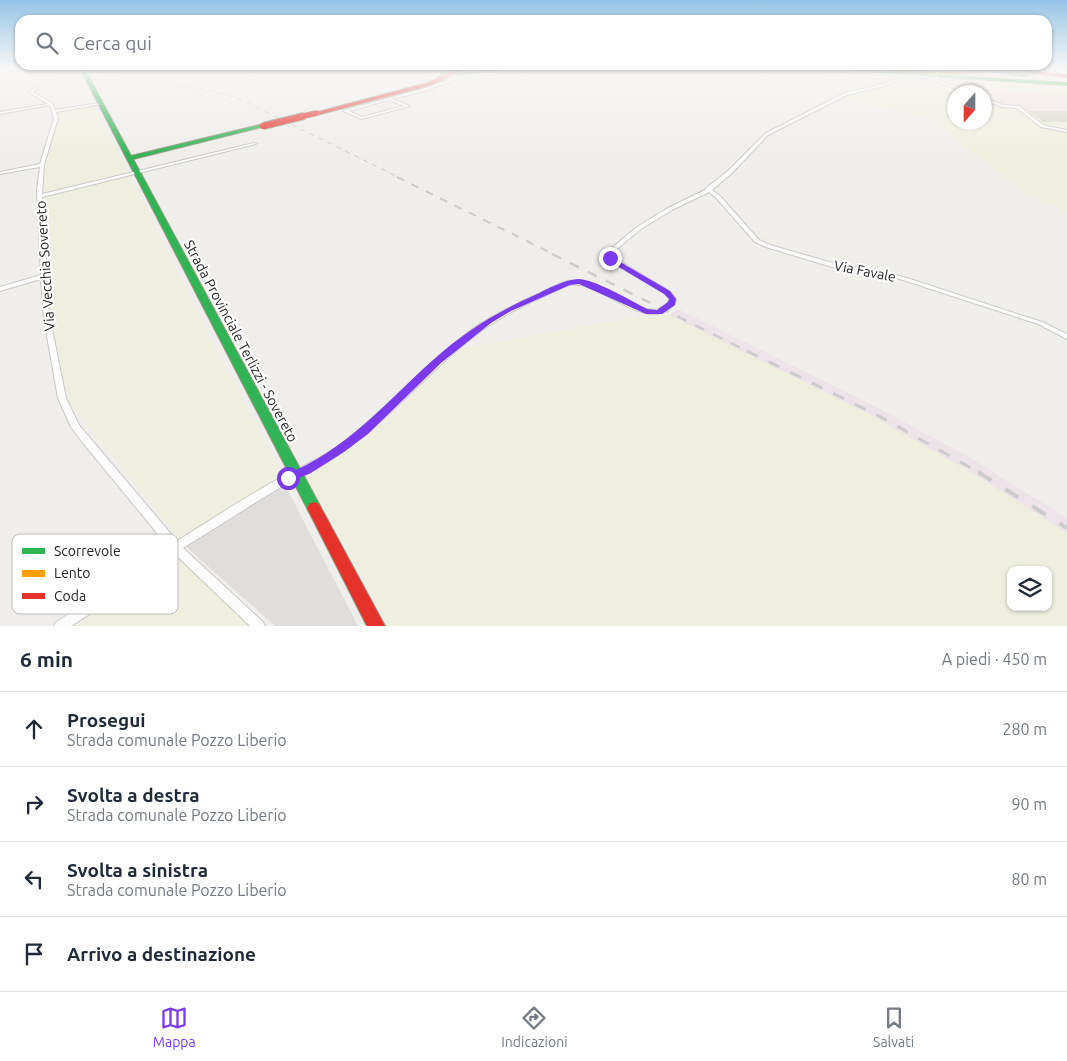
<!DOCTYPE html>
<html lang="it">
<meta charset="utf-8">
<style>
:root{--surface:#fff;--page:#f2f2f3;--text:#1f2937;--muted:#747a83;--line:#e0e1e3;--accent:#7c3aed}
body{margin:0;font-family:Ubuntu,sans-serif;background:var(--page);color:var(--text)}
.controls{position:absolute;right:15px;bottom:15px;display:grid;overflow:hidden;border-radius:10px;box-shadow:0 1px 4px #0004}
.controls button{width:45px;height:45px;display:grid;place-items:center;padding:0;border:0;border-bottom:1px solid var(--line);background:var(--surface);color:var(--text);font:25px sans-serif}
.compass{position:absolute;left:947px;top:85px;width:45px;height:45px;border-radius:50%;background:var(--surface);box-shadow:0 1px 4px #0004;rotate:201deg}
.stop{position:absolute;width:15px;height:15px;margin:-11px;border:4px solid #7c3aed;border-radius:50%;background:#fff}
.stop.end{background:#7c3aed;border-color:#fff;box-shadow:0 1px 5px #0008}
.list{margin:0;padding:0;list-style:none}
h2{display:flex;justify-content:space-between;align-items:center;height:65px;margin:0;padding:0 20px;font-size:21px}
h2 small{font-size:16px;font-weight:400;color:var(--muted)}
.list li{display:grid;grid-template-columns:32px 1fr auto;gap:15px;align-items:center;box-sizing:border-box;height:75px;padding:0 20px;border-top:1px solid var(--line)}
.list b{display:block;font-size:19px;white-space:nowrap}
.list p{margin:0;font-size:16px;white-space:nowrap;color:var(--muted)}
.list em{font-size:16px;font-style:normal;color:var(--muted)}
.icon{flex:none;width:28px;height:28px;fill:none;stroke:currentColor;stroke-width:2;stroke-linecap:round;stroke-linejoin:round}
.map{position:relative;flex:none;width:1067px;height:626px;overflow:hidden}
.search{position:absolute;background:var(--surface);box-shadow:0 1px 4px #0004;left:15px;right:15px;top:15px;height:55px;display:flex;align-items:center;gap:12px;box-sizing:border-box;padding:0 18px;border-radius:15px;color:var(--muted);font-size:19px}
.sheet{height:365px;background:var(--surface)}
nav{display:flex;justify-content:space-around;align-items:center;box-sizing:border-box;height:70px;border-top:1px solid var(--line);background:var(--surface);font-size:14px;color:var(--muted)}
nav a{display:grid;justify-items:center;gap:2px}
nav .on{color:var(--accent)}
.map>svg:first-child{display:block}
.residential{fill:#dfdedc}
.commercial{fill:#f1e3e1}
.industrial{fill:#ede4e9}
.construction{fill:#d9d9cd}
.farmland{fill:#efefdf;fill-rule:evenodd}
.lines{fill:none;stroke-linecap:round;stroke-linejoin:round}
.street-casing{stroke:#c9c8c7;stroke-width:2}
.fast-casing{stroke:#999a82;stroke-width:2}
.slow-casing{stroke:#999a82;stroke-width:2}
.jam-casing{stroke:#999a82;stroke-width:2}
.street{fill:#fdfcfc;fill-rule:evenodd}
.fast{fill:#30b455;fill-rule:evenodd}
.slow{fill:#ff9f0a;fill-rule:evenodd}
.jam{fill:#e5322d;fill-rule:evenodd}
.rail-far4{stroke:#ccc;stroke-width:1;stroke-dasharray:5 5;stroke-linecap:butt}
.rail-far3{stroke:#ccc;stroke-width:2;stroke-dasharray:8 8;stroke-linecap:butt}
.rail-far2{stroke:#ccc;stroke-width:2.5;stroke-dasharray:10 10;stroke-linecap:butt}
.rail-far1{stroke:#ccc;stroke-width:3;stroke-dasharray:12 12;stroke-linecap:butt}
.rail{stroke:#ccc;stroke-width:4;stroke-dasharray:16 16;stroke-linecap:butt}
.jam-bridge-far1-casing{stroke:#999a82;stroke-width:6;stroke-linecap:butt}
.jam-bridge-casing{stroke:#999a82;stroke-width:8;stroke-linecap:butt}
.jam-bridge-far1{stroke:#e5322d;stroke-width:5}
.jam-bridge{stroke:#e5322d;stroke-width:6}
.route{fill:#7c3aed}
.labels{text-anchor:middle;stroke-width:4.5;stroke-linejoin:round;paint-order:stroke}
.street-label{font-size:14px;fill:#222;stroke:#fff}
.key{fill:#fff;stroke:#bdbdbd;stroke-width:1}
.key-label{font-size:14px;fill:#222}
</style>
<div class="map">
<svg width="1067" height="626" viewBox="0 0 1067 626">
<rect width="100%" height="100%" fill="#f0eeeb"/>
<path class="residential" d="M285,485L358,626H275L184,545Z"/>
<path class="commercial" d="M923,77L972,80L990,89L1067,95V111L1022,112L1017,108L997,106L985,100L984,92H967Z"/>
<path class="industrial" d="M678,309L874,406L966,455L1067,518V533L977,476L874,417L669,315Z"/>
<path class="construction" d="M1028,111H1067V122H1043Z"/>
<path class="farmland" d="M923,77L967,92H954V122H984L985,100L997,106L1028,111L1043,122H1067V212L1025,193L928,118L839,98L846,94L887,84L898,78Z
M972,80L1059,85L1067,90V95L989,89Z
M95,106L221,359L283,475L181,541L64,397L54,352L43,172L49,157L59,111Z
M669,315L874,417L977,476L1067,533V626H389L307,478L367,438L461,349L641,316ZM1011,570H1048V607H1011Z
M179,551L259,626H60Z"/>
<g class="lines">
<defs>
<path id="street" d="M533,68H541L516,73L467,76L424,91L392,99L410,106L362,119L343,111L422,89L467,74L516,71ZM389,100L404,106L362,117L349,111Z
M781,68H800L906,74L931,77L929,78L905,76L888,85L847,95L768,135L732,173L712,190L721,197L759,240L770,245L843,266L878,270L907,278L1042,322L1067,334V339L1038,324L903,280L878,274L842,270L766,247L755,242L717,199L709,192L672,210L641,229L612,253L613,257L669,291L676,299C675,303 674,305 670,308C647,329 606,289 580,285C577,285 572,284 569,285C564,286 559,289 555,291C542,297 529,303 517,309C455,340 416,394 363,436C348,448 333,460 316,469C308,473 298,477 289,482C254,503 219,526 183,548L263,622L265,626H250L178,557L71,626H54L56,622L171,550L83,443L71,427L58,398L44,319L41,279L0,291V287L41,275L37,190L40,167L0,174V172L40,164L54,118L50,105L0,114V112L48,104L29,92L37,86L39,87L33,92L52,103L55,110L100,103L102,104L56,112L58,118L44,165L42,194L254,143L256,144L42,197L50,319L66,398L79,425L177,541C212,519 247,496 284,476C302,466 320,459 337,447C386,411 425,364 474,328C493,315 514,305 534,296C543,292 560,282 569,281C595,279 620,298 643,308C654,311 664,311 670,299L665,293L608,259L606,253L607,252L637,227L668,208L705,190L706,188L728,171L766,133L845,93L886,83L901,76Z
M910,68H918L944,73L942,74Z
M936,76L939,77L938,80L971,92H967L935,81Z
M984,98L1003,105L1019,106L1043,125L1067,130V132L1041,127L1017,108L1002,107L984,100Z"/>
<path id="fast" d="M80,68H84L131,156L263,124L266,126L133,159L319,504L321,508L319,512L314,514L309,512Z
M510,68H530L457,75L455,74Z
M801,68H828L1067,83V85Z
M994,69L1023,74L1025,73L1041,72L1043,73L1027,75L1025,77L994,71Z"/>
<path id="slow" d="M844,68L947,73L1017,68L947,75Z"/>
<path id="jam" d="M459,68H465L431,85L317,115L314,113L427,83Z
M1007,68L1067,75V77L1009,70Z
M314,502L319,504L385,626H367L307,508L309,504Z"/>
</defs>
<use href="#street" class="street-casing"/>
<use href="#fast" class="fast-casing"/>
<use href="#slow" class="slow-casing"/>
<use href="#jam" class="jam-casing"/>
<use href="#street" class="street"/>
<use href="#fast" class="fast"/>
<use href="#slow" class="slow"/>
<use href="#jam" class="jam"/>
<path class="rail-far4" d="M0,69L61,78L154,82L215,91L244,101L400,178"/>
<path class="rail-far3" d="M397,177L555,255"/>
<path class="rail-far2" d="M552,254L749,352"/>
<path class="rail-far1" d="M747,351L879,416L980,473"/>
<path class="rail" d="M978,472L1067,528"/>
<defs>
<path id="jam-bridge-far1" d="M299,117L317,113"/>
<path id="jam-bridge" d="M263,126L304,116"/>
</defs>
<use href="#jam-bridge-far1" class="jam-bridge-far1-casing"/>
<use href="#jam-bridge" class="jam-bridge-casing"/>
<use href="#jam-bridge-far1" class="jam-bridge-far1"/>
<use href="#jam-bridge" class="jam-bridge"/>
</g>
<linearGradient id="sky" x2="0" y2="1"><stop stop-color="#97c4e6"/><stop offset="0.44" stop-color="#f8f7f6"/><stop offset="1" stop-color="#f8f7f6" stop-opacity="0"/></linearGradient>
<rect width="1067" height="156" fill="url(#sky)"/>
<path class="route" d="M610,256L670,291L676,299L675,305L662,314H646L579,284L570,285L511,311L491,323L441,363L368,434L344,452L309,474L288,482L284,481L282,478L284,475C346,451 385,403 433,360C465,331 497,312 535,295C548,289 563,280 578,279C594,279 632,301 647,309L657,310L668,302L669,299L664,294L607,260L606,258Z"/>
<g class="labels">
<g class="street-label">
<text transform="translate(45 266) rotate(-94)" y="5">Via Vecchia Sovereto</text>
<text transform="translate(865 271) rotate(11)" y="5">Via Favale</text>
<text transform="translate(241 341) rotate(62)" y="5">Strada Provinciale Terlizzi - Sovereto</text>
</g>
</g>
<rect x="12" y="534" width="166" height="80" rx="8" class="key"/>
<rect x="22" y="548" width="23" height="6" fill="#30b455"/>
<rect x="22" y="570" width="23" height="7" fill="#ff9f0a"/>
<rect x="22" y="593" width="23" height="6" fill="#e5322d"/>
<g class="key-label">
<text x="54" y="556">Scorrevole</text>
<text x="54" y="578">Lento</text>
<text x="54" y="601">Coda</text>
</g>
</svg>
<div class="controls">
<button><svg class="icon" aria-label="layers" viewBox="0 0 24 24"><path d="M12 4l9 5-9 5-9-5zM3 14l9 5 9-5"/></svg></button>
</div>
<svg class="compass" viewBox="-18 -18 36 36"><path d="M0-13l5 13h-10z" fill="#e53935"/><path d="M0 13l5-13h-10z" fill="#747a83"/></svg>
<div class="stop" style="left:288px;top:478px"></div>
<div class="stop end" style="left:610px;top:258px"></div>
<div class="search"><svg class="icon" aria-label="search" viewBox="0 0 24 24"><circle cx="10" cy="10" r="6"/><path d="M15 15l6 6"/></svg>Cerca qui</div>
</div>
<section class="sheet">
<h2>6 min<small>A piedi · 450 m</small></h2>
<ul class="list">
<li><svg class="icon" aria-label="ahead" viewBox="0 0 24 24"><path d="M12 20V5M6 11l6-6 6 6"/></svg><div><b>Prosegui</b><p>Strada comunale Pozzo Liberio</p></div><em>280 m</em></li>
<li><svg class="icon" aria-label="right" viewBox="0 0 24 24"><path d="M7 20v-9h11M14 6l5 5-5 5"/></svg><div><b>Svolta a destra</b><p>Strada comunale Pozzo Liberio</p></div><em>90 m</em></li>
<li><svg class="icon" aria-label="left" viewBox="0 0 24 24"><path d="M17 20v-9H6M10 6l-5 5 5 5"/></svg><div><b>Svolta a sinistra</b><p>Strada comunale Pozzo Liberio</p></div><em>80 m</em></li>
<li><svg class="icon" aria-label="arrive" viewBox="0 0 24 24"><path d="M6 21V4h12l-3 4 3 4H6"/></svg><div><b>Arrivo a destinazione</b></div></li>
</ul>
</section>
<nav>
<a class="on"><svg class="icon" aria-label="map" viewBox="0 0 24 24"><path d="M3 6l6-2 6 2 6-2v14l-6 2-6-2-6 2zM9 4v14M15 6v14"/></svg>Mappa</a>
<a><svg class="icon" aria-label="directions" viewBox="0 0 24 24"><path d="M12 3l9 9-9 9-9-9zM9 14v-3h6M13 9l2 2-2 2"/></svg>Indicazioni</a>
<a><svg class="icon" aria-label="saved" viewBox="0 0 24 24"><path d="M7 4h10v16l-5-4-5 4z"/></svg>Salvati</a>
</nav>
